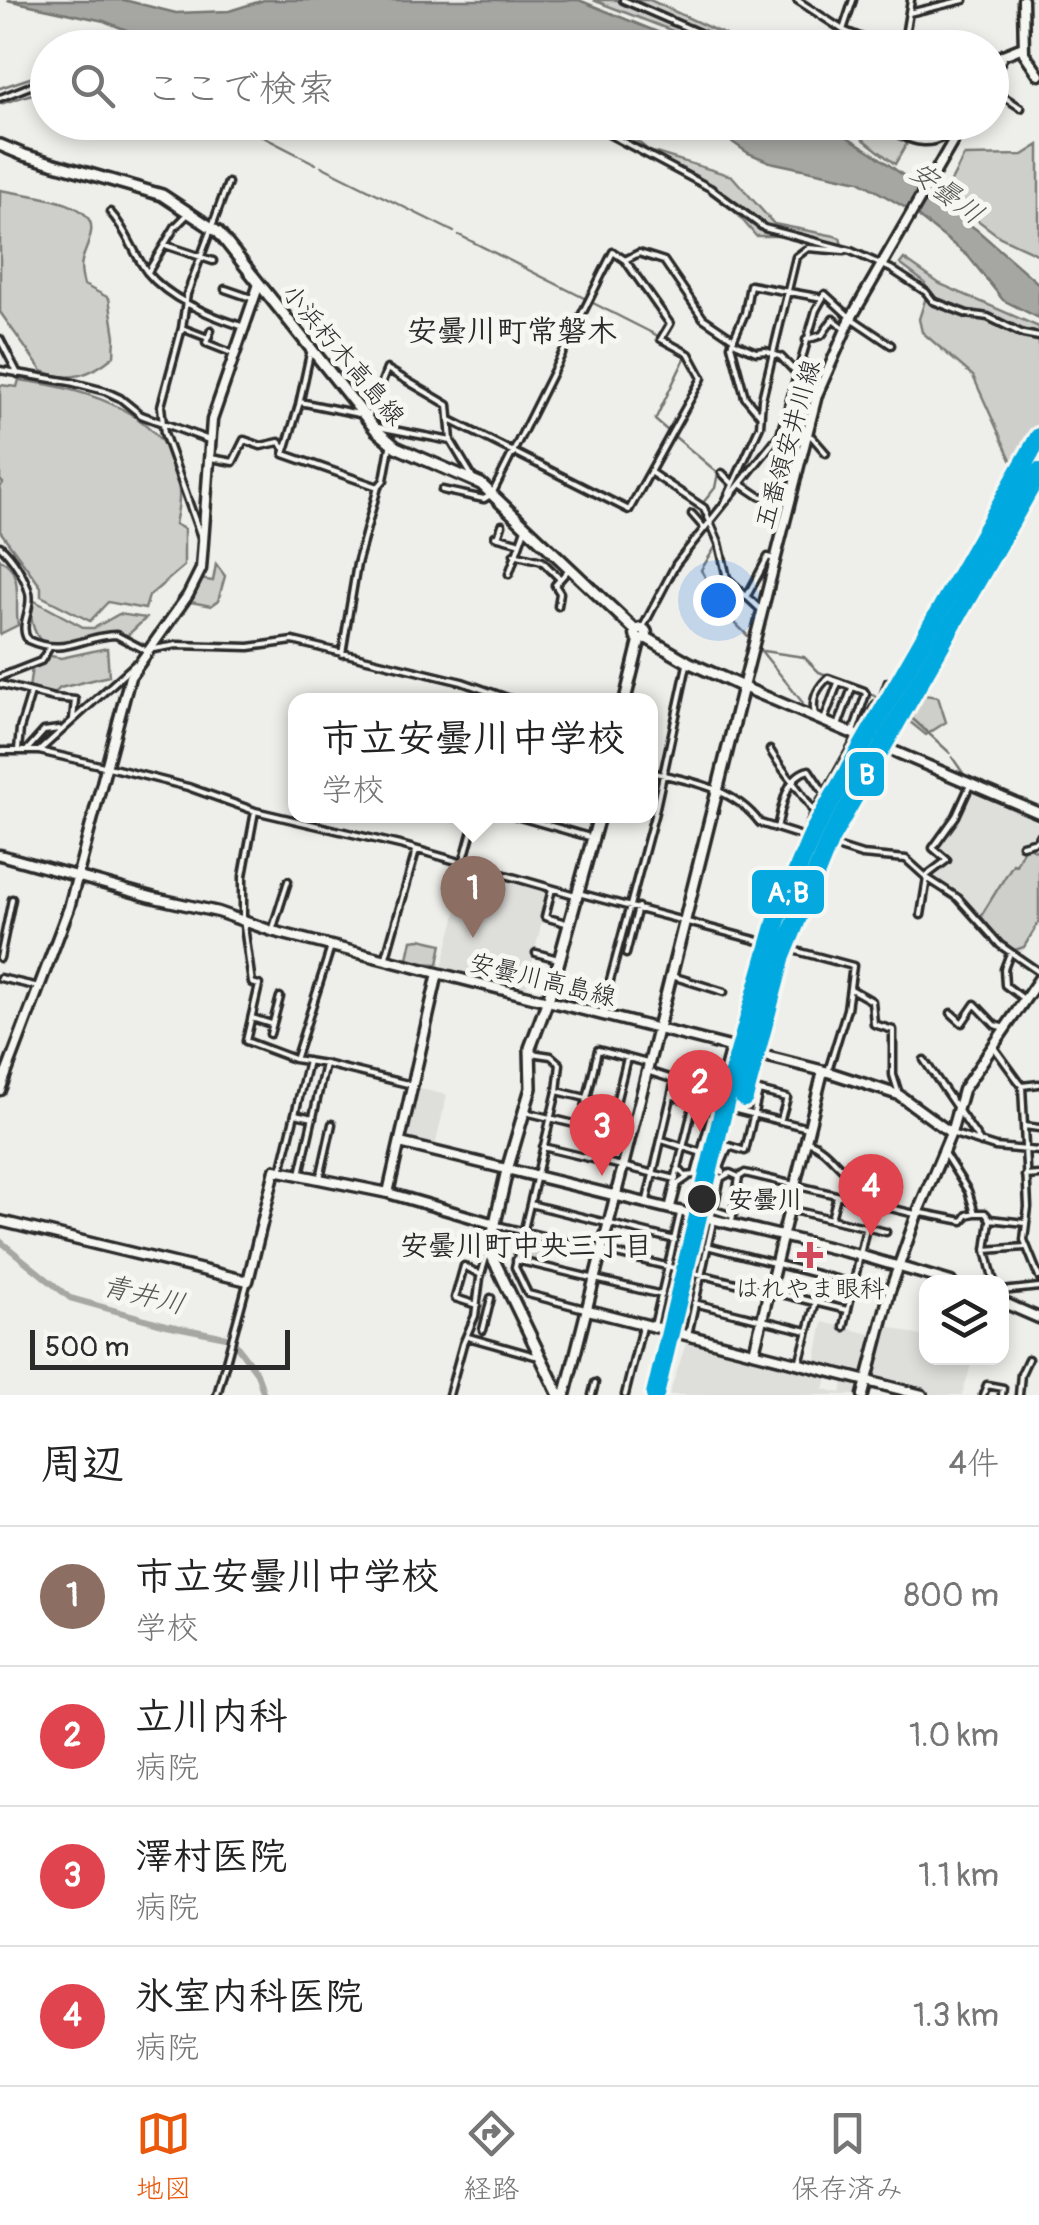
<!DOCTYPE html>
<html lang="ja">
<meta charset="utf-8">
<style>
:root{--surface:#fff;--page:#f6f6f6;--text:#222;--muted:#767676;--line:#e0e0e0;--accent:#ea580c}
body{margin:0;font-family:Pangolin,"Klee One",sans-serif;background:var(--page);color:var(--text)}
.controls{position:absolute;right:30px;bottom:30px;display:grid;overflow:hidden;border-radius:20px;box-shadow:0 5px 15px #0003}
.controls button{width:90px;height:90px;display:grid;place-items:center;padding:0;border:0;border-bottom:2px solid var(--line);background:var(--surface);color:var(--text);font:50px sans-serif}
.scale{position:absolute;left:30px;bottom:25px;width:260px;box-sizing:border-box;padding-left:10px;border:5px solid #2b2b2b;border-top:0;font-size:28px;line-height:35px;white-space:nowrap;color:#2b2b2b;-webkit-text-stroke:8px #f6f6f2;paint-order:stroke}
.you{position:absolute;left:718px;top:600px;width:35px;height:35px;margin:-25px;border:8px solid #fff;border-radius:50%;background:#1a73e8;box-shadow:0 0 0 15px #1a73e833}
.badge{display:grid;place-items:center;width:65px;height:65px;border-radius:50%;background:var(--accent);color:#fff;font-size:32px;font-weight:700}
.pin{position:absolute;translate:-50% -82px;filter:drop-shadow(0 2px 5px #0008)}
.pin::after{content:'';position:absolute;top:52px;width:35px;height:30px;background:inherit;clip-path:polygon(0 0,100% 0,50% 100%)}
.popup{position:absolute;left:288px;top:693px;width:370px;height:130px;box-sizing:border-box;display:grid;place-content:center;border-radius:20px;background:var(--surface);filter:drop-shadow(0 2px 8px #0005);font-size:32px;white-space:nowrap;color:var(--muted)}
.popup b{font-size:38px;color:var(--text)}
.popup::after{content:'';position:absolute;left:50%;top:100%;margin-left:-20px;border:20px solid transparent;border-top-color:var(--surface)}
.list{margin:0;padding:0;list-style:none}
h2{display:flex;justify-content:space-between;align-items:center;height:130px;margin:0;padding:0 40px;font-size:42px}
h2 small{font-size:32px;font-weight:400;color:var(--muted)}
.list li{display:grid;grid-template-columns:65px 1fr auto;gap:30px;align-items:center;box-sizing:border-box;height:140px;padding:0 40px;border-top:2px solid var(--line)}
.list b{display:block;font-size:38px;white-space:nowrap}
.list p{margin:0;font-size:32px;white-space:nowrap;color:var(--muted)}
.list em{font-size:32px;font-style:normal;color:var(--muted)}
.icon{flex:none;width:55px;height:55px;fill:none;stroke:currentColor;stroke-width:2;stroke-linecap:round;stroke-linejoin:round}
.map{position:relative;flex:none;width:1039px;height:1395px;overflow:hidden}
.search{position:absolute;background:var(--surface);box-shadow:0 5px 15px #0003;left:30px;right:30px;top:30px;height:110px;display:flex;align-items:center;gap:25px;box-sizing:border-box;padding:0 35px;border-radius:55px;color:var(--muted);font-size:38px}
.sheet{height:690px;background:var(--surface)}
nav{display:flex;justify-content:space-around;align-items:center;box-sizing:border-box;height:140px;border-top:2px solid var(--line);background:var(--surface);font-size:28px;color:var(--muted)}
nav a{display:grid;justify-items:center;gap:5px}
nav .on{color:var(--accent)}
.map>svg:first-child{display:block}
.built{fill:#dededb}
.green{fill:#cececa;stroke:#7c7c7a;stroke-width:2.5}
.water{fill:#a6a6a3;stroke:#757573;stroke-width:2.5}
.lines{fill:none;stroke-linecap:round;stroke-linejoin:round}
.stream{stroke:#757573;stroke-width:2.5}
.river{stroke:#a6a6a3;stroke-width:6}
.street-casing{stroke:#2b2b2b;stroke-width:11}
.secondary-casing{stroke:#2b2b2b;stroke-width:15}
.primary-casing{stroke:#2b2b2b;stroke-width:16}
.street{stroke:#f6f6f2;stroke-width:4}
.secondary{stroke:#f6f6f2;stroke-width:8}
.primary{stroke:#f6f6f2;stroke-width:9}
.rail-1-casing{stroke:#f6f6f2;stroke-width:25}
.rail-2-casing{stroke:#f6f6f2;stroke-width:25}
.rail-1{stroke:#06a9df;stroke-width:18}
.rail-2{stroke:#06a9df;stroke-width:18}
.stop-dot{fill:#2b2b2b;stroke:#f6f6f2;stroke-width:4}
.poi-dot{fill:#d1495b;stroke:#f6f6f2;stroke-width:4}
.labels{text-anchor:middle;stroke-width:10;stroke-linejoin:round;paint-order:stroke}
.street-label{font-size:25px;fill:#2b2b2b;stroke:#f6f6f2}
.stop-label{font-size:25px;font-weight:bold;fill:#2b2b2b;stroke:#f6f6f2;text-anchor:start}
.poi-label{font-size:25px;fill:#2b2b2b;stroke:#f6f6f2}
.water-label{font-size:28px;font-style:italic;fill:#565655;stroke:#f6f6f2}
.neighbourhood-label{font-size:28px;font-weight:bold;fill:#2b2b2b;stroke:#f6f6f2}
.quarter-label{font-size:30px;font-weight:bold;fill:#2b2b2b;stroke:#f6f6f2}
.line-badge{stroke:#f6f6f2;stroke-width:4}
.badge-label{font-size:28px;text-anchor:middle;font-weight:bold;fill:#fff}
</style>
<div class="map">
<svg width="1039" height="1395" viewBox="0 0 1039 1395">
<rect width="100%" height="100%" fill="#eeeeea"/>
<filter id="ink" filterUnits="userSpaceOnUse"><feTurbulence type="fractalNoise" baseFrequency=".01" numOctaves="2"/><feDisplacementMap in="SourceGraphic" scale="20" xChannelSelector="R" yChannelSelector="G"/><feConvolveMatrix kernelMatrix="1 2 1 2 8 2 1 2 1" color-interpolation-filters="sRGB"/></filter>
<g filter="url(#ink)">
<path class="built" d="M973,787L1009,802L1039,824L1034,846L1039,849V926L1020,956L1007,948L960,898L932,876L952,860L937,849L956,823Z
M468,868L549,892L525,992L441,971Z
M417,1088L447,1095L435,1147L409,1141L406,1136Z
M823,1322L874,1335L863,1374L858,1375L815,1364Z
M884,1325L926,1338V1358H973L962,1395H933L873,1378Z
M688,1337L828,1373L824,1389L841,1393L845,1377L859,1381L858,1395H669Z"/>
<path class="green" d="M593,0H650L751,47H714Z
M583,123H625L631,136L649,151L732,176L774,224L835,236L840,238L842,245L837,249L783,236H756L721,195Z
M843,123H883L910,138L895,164Z
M1039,145V255L1000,237L944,195L964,156L1023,155Z
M0,190C23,195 97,199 91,232C87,256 76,257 84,285L109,298L115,336L114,356C91,375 70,383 42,371L0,312Z
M904,259L940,284L1039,327V491L1036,497L1017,473L973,376L922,332L919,319L928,291L924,282L900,264Z
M19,380C82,388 177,412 179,492C180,502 177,514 175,524L184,529V566L149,596L145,609L108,602L90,621L41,596V587L0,531V487L3,483L0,480V385L17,387Z
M0,559C25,572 14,602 18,625L0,634Z
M216,564L225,576L218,601L211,606L186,601L199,579L213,581Z
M31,599L85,628H94L119,614L146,618L128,635C120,634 113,632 104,634C91,637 79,645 66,648C36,653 29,623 31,599Z
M107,648L109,676L60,688L54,694L29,689L32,667L51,656L61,658Z
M899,691L938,697L946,722L926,735L910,722L895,737L887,735L882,743L872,737Z
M1029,847L1039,852V922L1024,947L1015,950L999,939L981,916L1013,864L1016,865L1024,848Z
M420,939L442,944L438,964L407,963L412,940Z
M524,1234L550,1240L544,1265L518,1259Z"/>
<path class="water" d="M7,0H124L176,13L229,11L264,0H579L694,47H604L591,39L483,37L443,47L304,48L283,35L136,34L104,21Z
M705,123H825L873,153L977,230L1039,284V318L1003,300L968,256L911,211L859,181L770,162L748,153Z"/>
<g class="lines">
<path class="stream" d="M0,88L48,72
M0,104L48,89
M234,122L316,164
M321,166L454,232
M459,235L586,299
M591,302L660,337L659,341L686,356L655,420L718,473L715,488L702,504
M711,530L716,546L701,570L727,615L750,638
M758,647L803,703
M763,651L804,657L819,672L852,685
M864,690L881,700
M887,707L914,720L950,753
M952,757L965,776
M948,857L936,849L958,816
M930,876L942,866
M944,892L965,908
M993,941L1007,954
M1011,957L1024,964"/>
<path class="river" d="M0,1241L70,1298L166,1325L231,1338L257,1373L264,1395"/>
<defs>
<path id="street" d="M623,0L734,48
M797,0L843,30L887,48
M909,13L964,0
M843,30L853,0
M183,48L212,45L237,48
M903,48L911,0
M992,89L1021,108
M0,98L48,79
M586,122L710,188L764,228L851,251L891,269L926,292L933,301L967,314L988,317L1023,334L1039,337
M876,122C907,139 933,157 958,122
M110,212C127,230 133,253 147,272C169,299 208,315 241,326
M165,245L213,261
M148,272L175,227L187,215
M225,289L254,299
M182,328L208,338
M211,330L206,343L234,354
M0,339L18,374
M806,340L822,335L833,319L842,326
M733,342L756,352L766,351L781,357L817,395
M311,349L299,405L284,454L378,487
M0,370L70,382L105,391L120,398L141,415L209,440
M300,402L359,414
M760,415L745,397L731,345L745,313L750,285L823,298
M368,418L387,369L448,405L451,441L472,476
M450,420L629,510L702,378L689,354L661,339L670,324L625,260
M783,424L812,437L826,453
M378,427L451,441
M211,458L233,462L244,440L261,446L279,442L285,449
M650,472L704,508L719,543L727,578L760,609
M722,473L733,484
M741,484L759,496L787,502
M442,490L484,499L492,494L613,252L625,260L639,253L664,261L703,318L734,339
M726,500L760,426L762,399L796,257L808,248L844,251
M692,514L705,529
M495,536L517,542
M201,537L164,433L161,406L182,328L187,294L228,183
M498,537L502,525
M0,546C12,556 25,577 29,593C33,610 18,625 28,640C66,657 80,636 116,635L145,650
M514,554L542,561L559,578
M509,574L525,529
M717,594L736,586
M747,596L768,557L774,559
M558,606L560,593L555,585L570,568
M642,629L676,564L780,434L816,310L825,294L851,318L891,345
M154,649L177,645L249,647L293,641L462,682L513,700
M342,654L357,564L378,487L384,480L390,447
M0,677L41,661L49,648
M0,684L54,698L75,700L73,719
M815,715C811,699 817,688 828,678L864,691L866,694L853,732
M824,720L838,683
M838,726L852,688
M18,750L20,729L31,693
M27,750L44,731L59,729
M770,750C784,774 801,789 814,813
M0,751H39L121,770L188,787L255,811L404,846L575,895
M39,751L135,664
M650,772C691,781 734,788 760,823L862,855L906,859L927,878L958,898L1000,945L1039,972
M255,811L243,876V919L252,983L259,985L246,1041L294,1059L325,1064L300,1174
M516,816L593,838
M777,828C782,807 786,775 809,770L825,794
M1022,845L1037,841L1039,836
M463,863L476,816
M926,876L947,860L933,848L956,816L971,783
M552,889L545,917L569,924
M582,894L853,966L847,1009L828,1071
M921,915L927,878
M272,931L288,881
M763,942L814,813L876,704L881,702L888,682
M536,953L558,959
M626,954L638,907
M1009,956L1004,969L1005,985L1025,1000
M386,957L416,851
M0,958L12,899
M672,976L724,992
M0,978L39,987
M851,989L872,1001L874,1024L893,1030V1075L898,1091
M951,1013L962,1023L975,1004L995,1025L1005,1028
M601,1014L655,812L687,665
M252,1018L271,1024
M270,1034L280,997
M993,1046L1022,1086L1028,1207L1024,1240L1039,1277
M531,1053L551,1056L560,1064L557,1091
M296,1057L331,947
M924,1060L981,1143
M325,1064L412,1085
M1022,1086L1039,1084
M712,1104L808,1128
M525,1112L628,1137
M295,1114L313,1118
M581,1125L598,1050L647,1063
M1024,1126L1039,1128
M609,1131L627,1058
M951,1133L995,1147L1039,1151
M662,1140L699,1152
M808,1141C827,1148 836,1166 853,1178L849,1198
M543,1147L676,1179
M944,1153L968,1191L975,1213H985L990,1219L1025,1223
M679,1169L685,1176L695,1175L729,1047
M281,1171L308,1061
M723,1172L720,1168L729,1146L745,1151L759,1091L787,1098L780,1122
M1025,1176L1039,1175
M320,1178L332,1124
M738,1197L886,1232
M647,1200L675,1080L650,1072
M530,1204L675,1240
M672,1207L678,1184L688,1177
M668,1209L694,1103L674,1096
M714,1210L733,1216
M917,1212L963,1221L967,1215L975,1213
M711,1219L721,1178L730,1173L739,1177L745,1173L915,1214
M831,1219L837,1196
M732,1221L739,1177
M497,1225L847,1310
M707,1246L852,1283
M986,1250L990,1221
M516,1260L662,1295
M994,1282L986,1250L1025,1247
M1002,1291L1039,1287
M694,1303L807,1331
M477,1305L455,1298L464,1266L481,1275
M585,1309L528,1294L515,1267L557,1091L615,1105
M654,1326L680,1214
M844,1327L866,1228
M483,1330L491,1298
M688,1335L713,1222
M468,1337L535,1356
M799,1363L816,1302
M217,1395L247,1284
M449,1395L463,1344L475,1316L480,1278L488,1251
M592,1395L595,1383
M625,1395L642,1327
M983,1395L987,1385L1003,1388L1002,1395
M1019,1395L1021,1374L1028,1359"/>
<path id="secondary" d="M1023,0L1024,53L1039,75
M992,74L1003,55L1023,47
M964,122L851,318L817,395L743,687L1039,813
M0,855L155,898L218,912L272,931L828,1072L899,1095L951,1133
M0,1090L69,908L130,677L188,595L201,569L212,420L259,284
M400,1143L859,1255L951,1282
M388,1193L438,973
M0,1221L248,1281L275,1170L388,1193L495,1224
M1002,1302L1039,1318
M588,1310L922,1395
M754,1352L823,1071
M565,1395L658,1028
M863,1395L890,1291L917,1214L951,1133L963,1090L1039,979"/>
<path id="primary" d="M0,145L24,155L162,195L218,232L376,430L396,447L481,484L636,631
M635.5 634a5.5 5.5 0 1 1 11 0a5.5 5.5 0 1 1-11 0Z
M645,637L688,662L743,687L658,1028
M625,700L640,639
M559,1395L489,1250L507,1170L531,1088L530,1048L549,997L599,816"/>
</defs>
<use href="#street" class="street-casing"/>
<use href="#secondary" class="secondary-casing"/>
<use href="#primary" class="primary-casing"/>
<use href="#street" class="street"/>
<use href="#secondary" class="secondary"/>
<use href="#primary" class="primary"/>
<defs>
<path id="rail-1" d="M655,1395L728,1091L777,919L814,831L1039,437"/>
<path id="rail-2" d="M744,1098L782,956L830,839L1039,472"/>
</defs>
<use href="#rail-1" class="rail-1-casing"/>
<use href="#rail-2" class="rail-2-casing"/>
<use href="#rail-1" class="rail-1"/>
<use href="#rail-2" class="rail-2"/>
</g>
</g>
<circle class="stop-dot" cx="702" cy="1199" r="16"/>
<path class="poi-dot" d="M805 1240h10v10h10v10h-10v10h-10v-10h-10v-10h10z"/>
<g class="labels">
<g class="street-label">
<text transform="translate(344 354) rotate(50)" y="9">小浜朽木高島線</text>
<text transform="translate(787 444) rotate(-74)" y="9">五番領安井川線</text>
<text transform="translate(543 979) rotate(14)" y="9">安曇川高島線</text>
</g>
<g class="stop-label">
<text x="728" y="1208">安曇川</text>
</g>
<g class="poi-label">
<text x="810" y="1297">はれやま眼科</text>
</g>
<g class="water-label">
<text transform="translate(947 192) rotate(37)" y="10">安曇川</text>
<text transform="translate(144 1294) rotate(14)" y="10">青井川</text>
</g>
<g class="neighbourhood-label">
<text x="526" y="1255">安曇川町中央三丁目</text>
</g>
<g class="quarter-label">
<text x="512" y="341">安曇川町常磐木</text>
</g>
</g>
<g class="line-badge">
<rect x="847" y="750" width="39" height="48" rx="10" fill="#06a9df"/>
<rect x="750" y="868" width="76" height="48" rx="10" fill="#06a9df"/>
</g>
<g class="badge-label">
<text x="867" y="784">B</text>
<text x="788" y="902">A;B</text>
</g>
</svg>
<div class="controls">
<button><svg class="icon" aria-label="layers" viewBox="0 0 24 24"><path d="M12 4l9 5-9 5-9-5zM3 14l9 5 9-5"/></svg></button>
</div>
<div class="scale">500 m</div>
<div class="you"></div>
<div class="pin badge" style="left:473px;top:938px;background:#8d6e63">1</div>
<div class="popup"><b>市立安曇川中学校</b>学校</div>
<div class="pin badge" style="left:700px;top:1132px;background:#e0444e">2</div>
<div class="pin badge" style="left:602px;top:1176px;background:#e0444e">3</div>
<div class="pin badge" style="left:871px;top:1236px;background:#e0444e">4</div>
<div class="search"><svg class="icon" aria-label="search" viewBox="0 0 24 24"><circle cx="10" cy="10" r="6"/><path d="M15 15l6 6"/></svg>ここで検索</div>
</div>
<section class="sheet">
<h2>周辺<small>4件</small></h2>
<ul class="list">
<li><span class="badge" style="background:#8d6e63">1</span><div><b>市立安曇川中学校</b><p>学校</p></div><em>800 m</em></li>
<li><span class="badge" style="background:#e0444e">2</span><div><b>立川内科</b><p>病院</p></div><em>1.0 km</em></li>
<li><span class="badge" style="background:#e0444e">3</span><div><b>澤村医院</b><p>病院</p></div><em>1.1 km</em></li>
<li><span class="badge" style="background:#e0444e">4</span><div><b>氷室内科医院</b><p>病院</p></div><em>1.3 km</em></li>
</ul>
</section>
<nav>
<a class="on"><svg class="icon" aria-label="map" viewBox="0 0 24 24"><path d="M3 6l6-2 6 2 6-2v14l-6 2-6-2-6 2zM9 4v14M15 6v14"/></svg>地図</a>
<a><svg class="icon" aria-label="directions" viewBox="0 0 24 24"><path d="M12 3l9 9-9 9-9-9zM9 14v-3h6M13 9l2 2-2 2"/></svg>経路</a>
<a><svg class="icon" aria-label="saved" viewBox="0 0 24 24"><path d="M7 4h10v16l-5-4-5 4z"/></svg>保存済み</a>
</nav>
